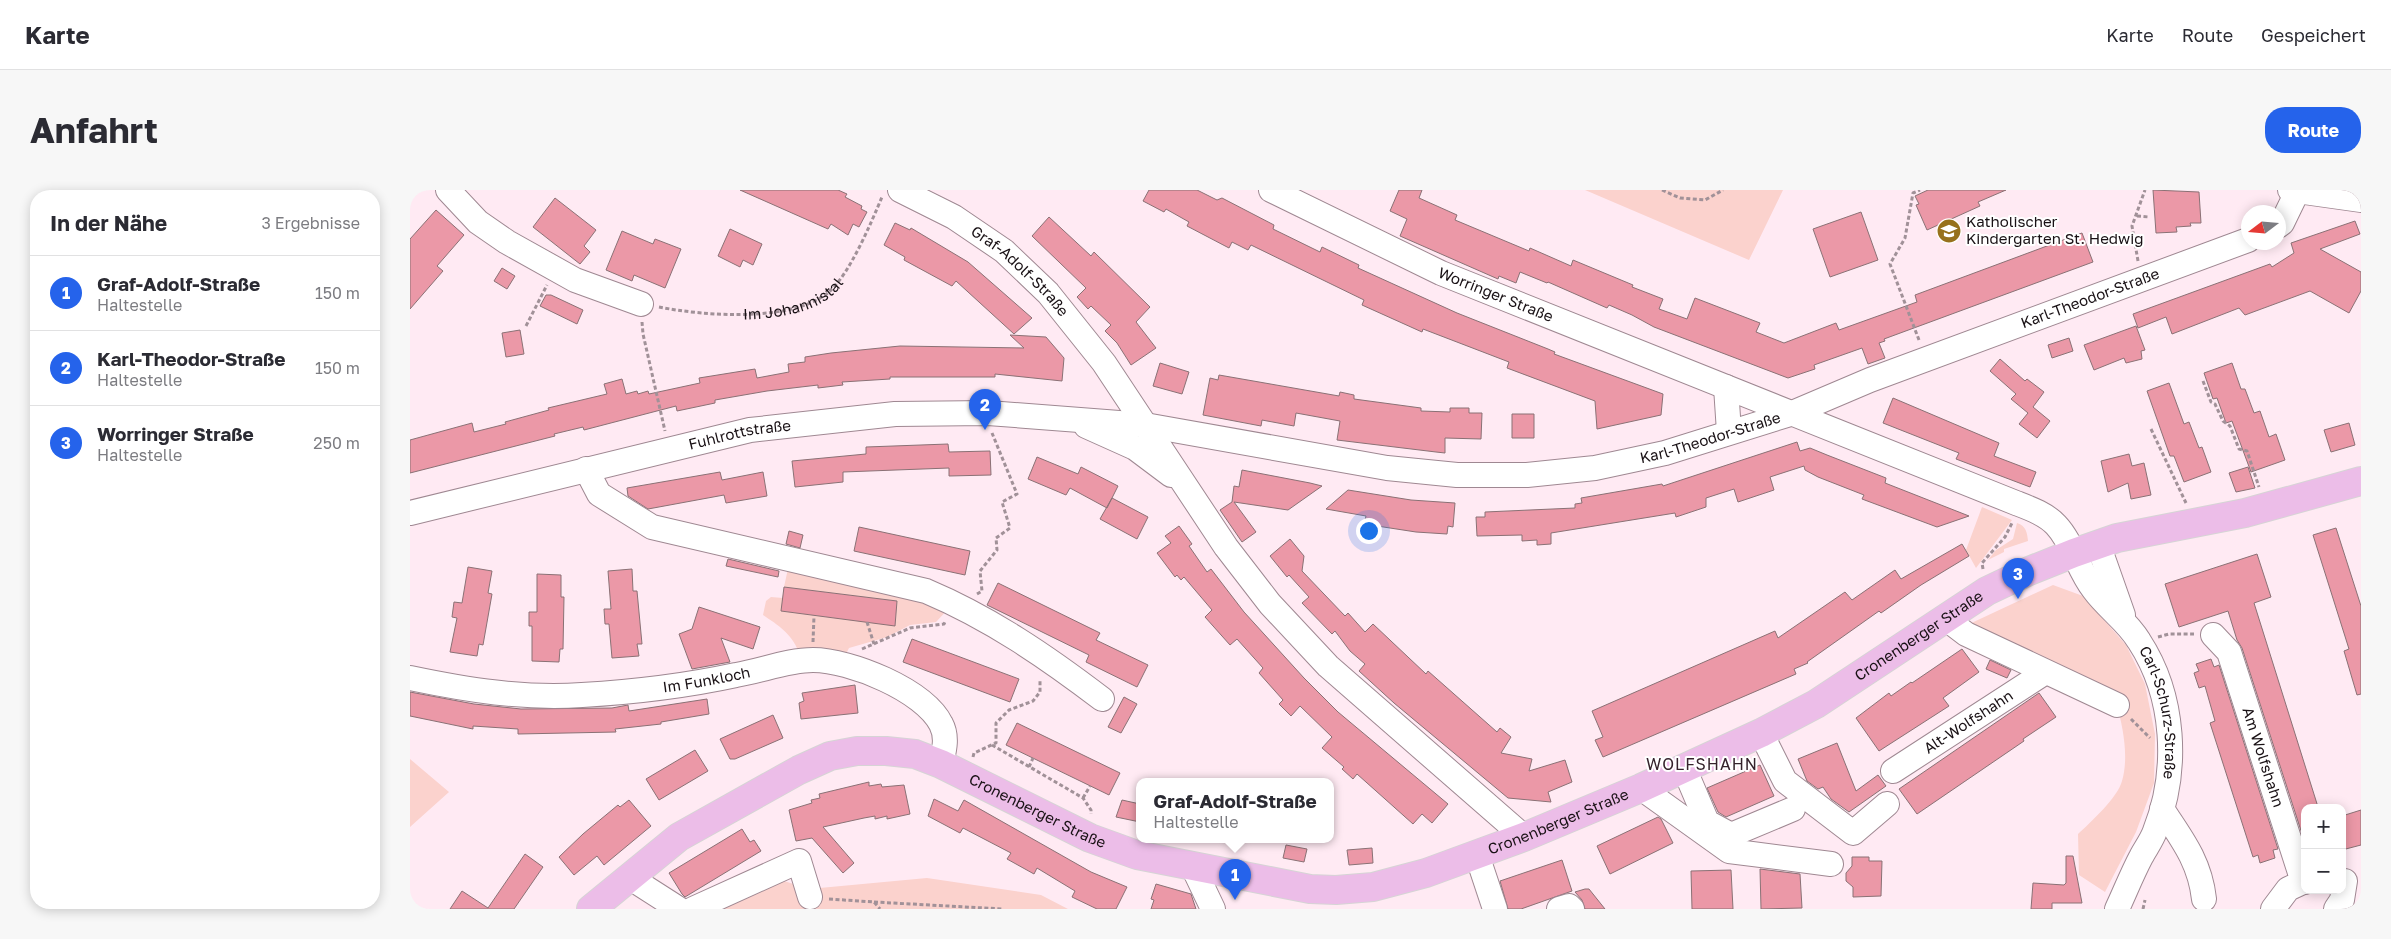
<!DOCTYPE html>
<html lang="de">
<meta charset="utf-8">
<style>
:root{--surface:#fff;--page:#f7f7f7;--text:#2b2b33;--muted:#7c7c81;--line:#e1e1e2;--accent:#2563eb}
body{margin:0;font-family:"Golos Text",sans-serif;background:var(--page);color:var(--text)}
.controls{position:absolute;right:15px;bottom:15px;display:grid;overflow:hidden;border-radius:10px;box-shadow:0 2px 12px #0003}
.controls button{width:45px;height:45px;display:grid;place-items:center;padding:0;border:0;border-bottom:1px solid var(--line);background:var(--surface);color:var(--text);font:25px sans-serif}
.compass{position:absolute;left:1831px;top:15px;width:45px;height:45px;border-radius:50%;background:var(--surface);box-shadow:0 2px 12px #0003;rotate:254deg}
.you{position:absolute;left:958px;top:340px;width:18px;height:18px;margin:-12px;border:4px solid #fff;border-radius:50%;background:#1a73e8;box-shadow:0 0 0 8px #1a73e833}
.badge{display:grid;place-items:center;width:32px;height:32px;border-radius:50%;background:var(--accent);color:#fff;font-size:16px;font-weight:700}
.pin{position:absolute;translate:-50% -41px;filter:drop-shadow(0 1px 2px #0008)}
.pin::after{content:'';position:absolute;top:26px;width:18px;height:15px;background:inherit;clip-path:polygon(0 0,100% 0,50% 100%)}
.popup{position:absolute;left:726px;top:588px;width:198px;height:65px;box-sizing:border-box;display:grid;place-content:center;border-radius:10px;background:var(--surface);filter:drop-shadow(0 1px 4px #0005);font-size:16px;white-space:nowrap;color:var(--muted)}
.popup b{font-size:19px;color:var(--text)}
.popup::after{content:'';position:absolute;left:50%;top:100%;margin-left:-10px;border:10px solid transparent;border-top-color:var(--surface)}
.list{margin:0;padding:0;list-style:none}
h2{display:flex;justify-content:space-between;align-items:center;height:65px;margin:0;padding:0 20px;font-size:21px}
h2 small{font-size:16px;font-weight:400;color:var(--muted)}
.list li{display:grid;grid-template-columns:32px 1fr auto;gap:15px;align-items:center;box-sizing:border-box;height:75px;padding:0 20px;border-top:1px solid var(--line)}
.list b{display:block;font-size:19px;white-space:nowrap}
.list p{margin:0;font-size:16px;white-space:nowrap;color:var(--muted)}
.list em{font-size:16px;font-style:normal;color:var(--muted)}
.map{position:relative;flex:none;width:1951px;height:719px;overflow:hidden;border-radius:20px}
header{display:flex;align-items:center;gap:30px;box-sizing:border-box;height:70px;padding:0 25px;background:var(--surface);border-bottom:1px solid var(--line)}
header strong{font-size:24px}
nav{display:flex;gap:28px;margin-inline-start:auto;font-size:18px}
.intro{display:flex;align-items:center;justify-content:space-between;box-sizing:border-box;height:120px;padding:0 30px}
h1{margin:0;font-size:35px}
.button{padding:12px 22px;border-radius:20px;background:var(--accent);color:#fff;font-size:18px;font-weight:700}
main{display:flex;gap:30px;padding:0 30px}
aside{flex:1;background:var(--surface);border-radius:20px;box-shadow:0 2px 12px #0003}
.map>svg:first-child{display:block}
.green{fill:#fbd2cd}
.building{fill:#eb98a7;stroke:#8a7175}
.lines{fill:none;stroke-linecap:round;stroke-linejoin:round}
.minor-casing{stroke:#9f8892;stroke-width:26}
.major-casing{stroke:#d6d4d5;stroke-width:30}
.path{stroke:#a19198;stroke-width:3;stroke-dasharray:4 2.5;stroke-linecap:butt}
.minor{stroke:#fff;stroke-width:24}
.major{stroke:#ecbde8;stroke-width:28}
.labels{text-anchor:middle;stroke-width:4;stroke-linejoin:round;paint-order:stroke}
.poi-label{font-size:15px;fill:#191115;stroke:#fff;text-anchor:start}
.street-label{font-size:15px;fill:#191115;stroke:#fff}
.neighbourhood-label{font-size:16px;letter-spacing:1px;fill:#35232c;stroke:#fff}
</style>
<header>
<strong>Karte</strong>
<nav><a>Karte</a><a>Route</a><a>Gespeichert</a></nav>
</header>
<div class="intro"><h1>Anfahrt</h1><a class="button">Route</a></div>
<main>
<aside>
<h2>In der Nähe<small>3 Ergebnisse</small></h2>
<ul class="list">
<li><span class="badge">1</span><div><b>Graf-Adolf-Straße</b><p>Haltestelle</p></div><em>150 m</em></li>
<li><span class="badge">2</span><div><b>Karl-Theodor-Straße</b><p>Haltestelle</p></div><em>150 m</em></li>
<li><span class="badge">3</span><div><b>Worringer Straße</b><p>Haltestelle</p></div><em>250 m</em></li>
</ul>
</aside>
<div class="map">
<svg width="1951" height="719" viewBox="0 0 1951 719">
<rect width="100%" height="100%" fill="#ffeaf3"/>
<path class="green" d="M1175,0H1373L1339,70Z
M1572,317L1602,330L1566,378L1556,360Z
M1607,333C1616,336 1617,342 1618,351L1594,359V362L1578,370L1586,360L1603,349Z
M379,374L540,417L526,432L500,435L477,447L439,458L436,464L389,462C380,442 369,436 353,425L356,411L361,407L373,408L372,421L485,435L487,411L374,397Z
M1643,395L1673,406L1716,455L1735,494L1745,544L1744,593L1726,642L1695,702L1669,685L1668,644C1680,633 1708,607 1712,591C1719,567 1713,538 1707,515L1555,436Z
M0,569L39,602L0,637Z
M517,688L631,705L658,719H309L371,690L399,699Z"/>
<path class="building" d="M330,0H428L437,4L435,7L452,16L451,19L457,22L449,37L443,34L438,45L421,34L418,39Z
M739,0H787L807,10L812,8L864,35L863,39L910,62L912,57L949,75L948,78L1047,123L1138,159L1145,162L1144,164L1253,204L1251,225L1187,239L1185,211L1097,178L1099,172L1013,139L1012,142L952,115L954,110L841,55L838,60L822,52L819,58L777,36L779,32L756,19L754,22L733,11Z
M989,0H1012L1009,8L1047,25L1045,30L1119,61L1120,58L1161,76L1163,70L1223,95L1222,97L1253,109L1249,119L1277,129L1285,108L1350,133L1346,142L1374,153L1426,133L1429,140L1507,112L1505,105L1672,43L1683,72L1474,149L1475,151L1469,153L1475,168L1458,174L1452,158L1404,175L1405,179L1378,188L1244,137L1222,125L1199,115L1197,118L1138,92L1137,93L1110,82L1106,93L1089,86L1088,89L990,46L997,29L980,21Z
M1518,0H1596L1568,12L1570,16L1517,40L1506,15L1509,14L1505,6Z
M1743,0L1789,2L1791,33H1780L1781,36L1766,37L1767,42L1746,43Z
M145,8L186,40L174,56L180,62L170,74L123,37Z
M26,20L54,45L27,76L33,81L0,119V49Z
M1451,22L1468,70L1420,87L1403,39Z
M639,27L681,66L684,62L740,117L726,132L746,158L721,175L707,153L695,141L701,135L681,116L678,119L667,107L676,98L622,46Z
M1945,31L1950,44L1910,59L1951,82V101L1939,123L1900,101L1835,125L1829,118L1762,144L1756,127L1728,138L1723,124L1860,74L1862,77L1884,63L1881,53Z
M485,33L500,40L501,38L558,72L622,128L604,144L546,91L542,96L494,70L495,67L474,55Z
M320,39L352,54L343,75L333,70L330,77L308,66Z
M212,41L243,54L245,49L271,59L255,98L224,85L222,91L196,80Z
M92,78L105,86L97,99L84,91Z
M136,105H141L173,120L167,134L130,116Z
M1726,136L1735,160L1731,161L1732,169L1716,173L1714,168L1684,180L1674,155Z
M110,140L114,164L96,167L92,143Z
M600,145L636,147L654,168L652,191L585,184V187H480V189L432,192L433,195L408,198V195L357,201L305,210V213L267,221L266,216L174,240L173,237L144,244L145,246L0,283V250L62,233L64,242L96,234L95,232L139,220L138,218L197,204L194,194L212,189L216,204L227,201L228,204L238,201L239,204L290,193L289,188L345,179L347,188L379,182L378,174L395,172V167L421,163L490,156L614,158Z
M1659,148L1663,161L1642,168L1638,155Z
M1590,169L1615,191L1617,189L1634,202L1623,217L1640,231L1627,248L1609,234L1618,223L1601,209L1606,204L1580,181Z
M750,173L779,182L772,204L743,196Z
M1822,173L1831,199H1835L1844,223L1850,221L1859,247L1866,244L1875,270L1841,282L1822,231L1816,233L1807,208L1803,209L1794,183Z
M809,185L929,206L930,202L944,205V209L1011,218V221L1040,222V218H1059V223H1072L1071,249L1035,248V263L1026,262L927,250L930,231L886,223L884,236L852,230L851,236L793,225L800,188L808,190Z
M1759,193L1774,234L1779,232L1789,258L1792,257L1801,282L1774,292L1764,266H1760L1737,201Z
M1483,208L1589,253L1584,266L1626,282L1620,297L1546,269L1549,263L1473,233Z
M1102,224H1124V248H1102Z
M1939,233L1945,255L1921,262L1914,240Z
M1387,252L1390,261L1400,258L1417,265L1476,288L1475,293L1559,326L1527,337L1452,309L1454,305L1408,287L1395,280L1394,276L1360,287L1364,300L1328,312L1324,299L1296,308V317L1266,327L1265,323L1141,343V354L1127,355V350L1112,351V345L1067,346L1066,327H1075V322L1165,318V314L1172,313L1171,308L1252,294L1253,296Z
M538,254L539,262L580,261L581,285L539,286V278L433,282V292L385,297L382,271L456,264V257Z
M1719,264L1722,276L1734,273L1741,305L1721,309L1718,293L1698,302L1691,271Z
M627,267L668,284L671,277L708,296L697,318L660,298L656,305L618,289Z
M1838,277L1845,298L1826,302L1819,283Z
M832,280L900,293L912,296L878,320L824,312L846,342L832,352L810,320L822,312L824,296L829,297Z
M310,282L312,290L353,282L357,306L316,313L314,305L238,319L218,306L217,298Z
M938,300L1001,310L1045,313L1043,337L1038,336L1037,344L1006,342L954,334L956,326L916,319Z
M702,308L738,327L727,349L690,329Z
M769,336L782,354L779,356L797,382L801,379L834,422L894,488L928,522L1038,614L1022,633L1012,624L1003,634L947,584L943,589L932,579L934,577L912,558L922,547L890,516L881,526L869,514L873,510L849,483L853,478L827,449L820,455L795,427L802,420L774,387L771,390L767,385L765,387L747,363L761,353L755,346Z
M449,337L560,361L555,385L444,361Z
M1926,338L1951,416V504L1947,505L1934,461L1939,459L1903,345Z
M379,341L393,345L390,358L376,354Z
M880,349L894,366L892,381L935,426L938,423L955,442L963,434L1016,484L1018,481L1087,542L1090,538L1101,547L1091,563L1122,569L1119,581L1155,570L1162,592L1138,602L1141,612L1098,608L984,513L949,481L955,474L940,461L925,441L922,444L892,413L899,407L879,385L877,387L860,366Z
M1552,354L1559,366L1511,395L1471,423L1469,421L1397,472L1398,473L1384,479L1386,484L1193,567L1185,550L1193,547L1182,521L1365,441L1368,448L1435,402L1442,410L1485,380L1491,389Z
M1847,364L1861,407L1844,413L1908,617L1895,618L1894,650L1832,458L1827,450L1818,421L1769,437L1755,394Z
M318,369L369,381L368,387L316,376Z
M58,377L82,381L78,403L82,404L73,455L69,454L67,466L40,462L47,428L42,427L44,412L52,413Z
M222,379L223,401H227L232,454H227L229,466L202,468L199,434H195L194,419H201L198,381Z
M127,384L151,385V407H154L153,459H150L149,472L122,471V436H119V422H127Z
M588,393L690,443L686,450L738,475L727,497L676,472L679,465L577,415Z
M374,397L487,411L485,436L371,421Z
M289,417L350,437L343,459L311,448L320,472L282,479L269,444L282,439Z
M502,449L609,489L600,512L493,472Z
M1552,459L1569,482L1533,508L1539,516L1469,561L1446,528L1479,503L1481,506L1501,492L1502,493Z
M1801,469L1804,477L1809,475L1868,659L1863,660L1865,668L1850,673L1848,665L1843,667L1800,533L1805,531L1795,496L1789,498L1784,483L1789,481L1786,474Z
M1580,470L1601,480L1597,488L1576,479Z
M445,495L448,523L391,529L389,513L394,511L392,503Z
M0,502L64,514L111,519L202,518L218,515L219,521L297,509L299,524L251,532V534L205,539L206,542L108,544V539L63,536V539L0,526Z
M1629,503L1646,527L1613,549L1614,551L1507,624L1489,599Z
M714,507L727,514L711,543L698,537Z
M363,525L373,548L325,569H320L310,549Z
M607,533L710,583L699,605L596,555Z
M1427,553L1446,601L1468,585L1476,596L1439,622L1421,609L1413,597L1408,599L1397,591L1388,569Z
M285,560L298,581L249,610L236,589Z
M1350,575L1364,606L1316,627L1308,622L1297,598Z
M459,592V596L471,594L472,597L494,595L500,624L477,629V626L465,629V626L454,628L413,637L444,673L433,683L402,648L386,651L379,620L402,613L401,610L410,608L409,604Z
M524,609L548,621L554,610L681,682L717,697L706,719H687L662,707L665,701L627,678L624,684L597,669L601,663L553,638L550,643L518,626Z
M219,610L241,636L194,675L187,666L164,685L149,667L173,644L208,615L210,617Z
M712,610L730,614V632L706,627Z
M1951,620V655L1932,660V626Z
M1248,627L1251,629L1263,653L1200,684L1187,656Z
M332,639L340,652L344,650L351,661L275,707L272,704L259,683Z
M876,655L897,659L894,672L873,668Z
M962,658L963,673L939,675L937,660Z
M115,664L133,677L104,719H40L52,701L78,718Z
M1656,666H1663L1672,713H1642V719H1621L1623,693L1654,695L1656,693Z
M1442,667H1459V671H1472L1471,706L1443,707V697L1436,691V683L1442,676Z
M1152,670L1162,701L1111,719H1098L1090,691Z
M1350,679L1390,684L1392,718L1351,719Z
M1321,680L1323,719H1282L1281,681Z
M746,694L781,704L786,719H741L744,710L741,709Z
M1175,699H1179L1195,719H1175L1172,710L1165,702Z"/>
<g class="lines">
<defs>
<g id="minor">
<path d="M38,0L68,32L97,52L165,90L231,114"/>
<path id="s2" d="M490,0L544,27L594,61L638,103L694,173L816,357L860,414L918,476L1114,647"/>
<path id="s3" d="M861,0L1031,83L1606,313C1619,318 1636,324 1646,335C1663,353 1668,380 1684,400C1697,418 1717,431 1729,451C1765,506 1769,580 1745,641C1742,650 1735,659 1731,667C1722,684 1715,702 1707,719"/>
<path d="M1880,0L1951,10"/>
<path d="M1868,36L1872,33L1887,2"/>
<path d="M1316,197L1319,242"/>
<path d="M676,236L725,258L761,285"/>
<path d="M176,279L189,304L242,337L516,401C580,428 637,467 692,509"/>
<path id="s4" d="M0,323L340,240L485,224L578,223L735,235L977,278L1047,285H1117L1185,278L1255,263L1380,224L1460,190L1838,50"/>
<path d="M1688,354L1713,425"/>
<path d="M1535,428L1556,444L1707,515"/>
<path id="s5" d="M1803,445L1819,462L1893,692H1895"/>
<path id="s6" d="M0,488C57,500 114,509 172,505C224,502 275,496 326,485C351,481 378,470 403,470C440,470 514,500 531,534C538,547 534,561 531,574"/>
<path d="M1351,543L1375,591L1443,643L1477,614"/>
<path d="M1274,578L1297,632L1321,645L1383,619"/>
<path id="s7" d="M1483,581L1634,483"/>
<path d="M1231,598L1319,661L1421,674"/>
<path d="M1752,619C1772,649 1790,672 1794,709"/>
<path d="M1067,665L1085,719"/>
<path d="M783,677L803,719"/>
<path d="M219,687L269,719"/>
<path d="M283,719L389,671L400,707"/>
<path d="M1149,719L1159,716L1162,719"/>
<path d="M1863,719L1878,699L1893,692"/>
<path d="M1926,719L1932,710L1935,691"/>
</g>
<g id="major">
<path id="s8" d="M181,719L269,647L389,580L420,566L447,561H476L505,564L531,574L680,648L727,665L900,699L926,700L963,697L1016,683L1114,647L1231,598L1351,543L1406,514L1577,401L1619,381L1664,363L1707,348L1835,323L1951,291"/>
</g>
</defs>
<use href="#minor" class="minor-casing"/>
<use href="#major" class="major-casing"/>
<g class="path">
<path d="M1252,0L1270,8L1295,10L1313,0"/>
<path d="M1727,26L1739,27"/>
<path d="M1728,71L1722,36L1735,0"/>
<path id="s1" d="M249,117C294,126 384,133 420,101C440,83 461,33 472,7"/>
<path d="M232,132L233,144L255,241"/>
<path d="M116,136L137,95"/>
<path d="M1509,150L1480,74L1495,48L1503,3L1510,0"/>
<path d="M1793,191L1801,212L1805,214L1813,231L1820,236L1829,259L1837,261L1849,297"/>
<path d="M1741,239L1776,313"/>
<path d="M1573,379L1572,373L1595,347L1602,333"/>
<path d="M567,404L572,401L570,381L587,360L586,348L600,338L592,312L607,304L582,243"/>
<path d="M457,432L464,454"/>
<path d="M1748,447L1759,444H1784"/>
<path d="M403,452L404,426"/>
<path d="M452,459L500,438L534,434L535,432"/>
<path d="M1721,529L1740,548"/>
<path d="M582,555L673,608L681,620V624"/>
<path d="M563,567L564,563L586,553V533L599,520L623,511L630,502V489"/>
<path d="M619,577L623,568"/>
<path d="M673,608L680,596"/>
<path d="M419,709L464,712L470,719"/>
<path d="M464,712L593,719"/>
<path d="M1733,719L1735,710"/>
</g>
<use href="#minor" class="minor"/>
<use href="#major" class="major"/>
</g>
<defs>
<symbol id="school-disc" viewBox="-11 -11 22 22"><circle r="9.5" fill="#97711c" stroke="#fff"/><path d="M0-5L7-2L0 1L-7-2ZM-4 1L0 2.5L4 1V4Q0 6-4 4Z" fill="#fff"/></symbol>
</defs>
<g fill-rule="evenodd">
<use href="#school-disc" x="1525" y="27" width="28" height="28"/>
</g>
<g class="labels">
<g class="poi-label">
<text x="1556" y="37">Katholischer<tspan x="1556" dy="17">Kindergarten St. Hedwig</tspan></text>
</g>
<g class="street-label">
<text dy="5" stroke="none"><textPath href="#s2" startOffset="146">Graf-Adolf-Straße</textPath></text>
<text dy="5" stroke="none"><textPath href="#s1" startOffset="138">Im Johannistal</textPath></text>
<text dy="5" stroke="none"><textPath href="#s3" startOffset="248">Worringer Straße</textPath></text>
<text dy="5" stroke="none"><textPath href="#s4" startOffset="1725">Karl-Theodor-Straße</textPath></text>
<text dy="5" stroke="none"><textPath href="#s4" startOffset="339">Fuhlrottstraße</textPath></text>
<text dy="5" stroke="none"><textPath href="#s4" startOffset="1320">Karl-Theodor-Straße</textPath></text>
<text dy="5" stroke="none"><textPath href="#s8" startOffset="1458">Cronenberger Straße</textPath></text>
<text dy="5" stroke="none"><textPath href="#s6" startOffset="299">Im Funkloch</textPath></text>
<text dy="5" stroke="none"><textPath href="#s3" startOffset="1074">Carl-Schurz-Straße</textPath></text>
<text dy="5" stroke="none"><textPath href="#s7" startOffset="90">Alt-Wolfshahn</textPath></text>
<text dy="5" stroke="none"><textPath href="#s5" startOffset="134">Am Wolfshahn</textPath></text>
<text dy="5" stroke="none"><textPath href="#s8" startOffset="506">Cronenberger Straße</textPath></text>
<text dy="5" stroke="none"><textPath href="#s8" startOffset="1051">Cronenberger Straße</textPath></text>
</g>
<g class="neighbourhood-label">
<text x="1292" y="580">WOLFSHAHN</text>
</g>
</g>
</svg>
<div class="controls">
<button>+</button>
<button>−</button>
</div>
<svg class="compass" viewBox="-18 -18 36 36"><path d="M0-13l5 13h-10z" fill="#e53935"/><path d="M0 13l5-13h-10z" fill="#7c7c81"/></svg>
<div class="you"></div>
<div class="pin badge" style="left:825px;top:710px">1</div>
<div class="popup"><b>Graf-Adolf-Straße</b>Haltestelle</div>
<div class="pin badge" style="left:575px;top:240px">2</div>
<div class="pin badge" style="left:1608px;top:409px">3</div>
</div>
</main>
